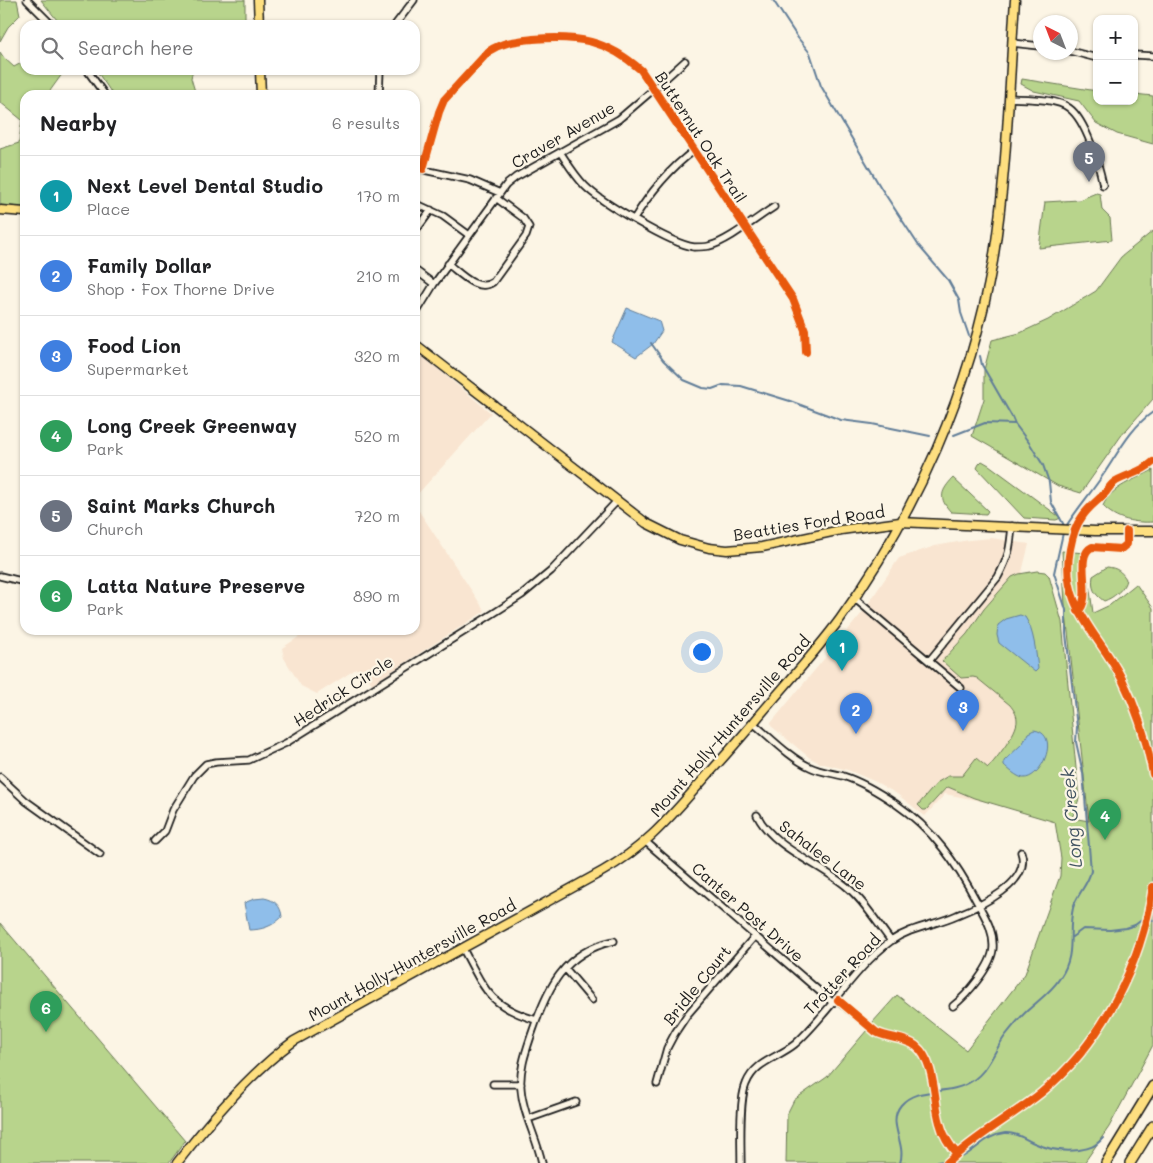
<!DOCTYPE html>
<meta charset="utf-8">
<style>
:root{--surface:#fff;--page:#f6f6f6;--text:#202124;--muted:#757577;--line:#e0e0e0;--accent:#c8321e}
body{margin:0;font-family:Mali,sans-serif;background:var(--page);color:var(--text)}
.controls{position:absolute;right:15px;top:15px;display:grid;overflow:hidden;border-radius:10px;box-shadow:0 1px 4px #0004}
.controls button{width:45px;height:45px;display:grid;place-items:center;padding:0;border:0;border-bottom:1px solid var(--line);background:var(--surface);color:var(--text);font:25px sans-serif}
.compass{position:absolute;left:1033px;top:15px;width:45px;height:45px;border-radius:50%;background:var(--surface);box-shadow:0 1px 4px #0004;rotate:318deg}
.you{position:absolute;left:701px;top:651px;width:18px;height:18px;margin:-12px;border:4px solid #fff;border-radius:50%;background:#1a73e8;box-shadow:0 0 0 8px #1a73e833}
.badge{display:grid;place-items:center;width:32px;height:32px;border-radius:50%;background:var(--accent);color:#fff;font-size:16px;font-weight:700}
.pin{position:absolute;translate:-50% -41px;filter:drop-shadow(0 1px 2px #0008)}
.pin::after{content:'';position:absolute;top:26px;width:18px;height:15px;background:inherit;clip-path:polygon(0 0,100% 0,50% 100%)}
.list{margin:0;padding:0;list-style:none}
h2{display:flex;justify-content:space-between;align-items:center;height:65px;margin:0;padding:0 20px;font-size:21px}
h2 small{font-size:16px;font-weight:400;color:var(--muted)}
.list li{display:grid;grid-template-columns:32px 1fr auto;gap:15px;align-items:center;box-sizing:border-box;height:80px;padding:0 20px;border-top:1px solid var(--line)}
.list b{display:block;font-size:19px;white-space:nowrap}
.list p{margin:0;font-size:16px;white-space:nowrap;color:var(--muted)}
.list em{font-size:16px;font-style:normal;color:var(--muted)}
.icon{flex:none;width:28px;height:28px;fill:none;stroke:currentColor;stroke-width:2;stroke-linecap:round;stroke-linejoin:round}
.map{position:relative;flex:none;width:1153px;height:1163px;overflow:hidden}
.search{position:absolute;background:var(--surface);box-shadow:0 1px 4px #0004;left:20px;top:20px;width:400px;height:55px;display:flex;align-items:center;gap:12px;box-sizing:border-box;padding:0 18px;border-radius:15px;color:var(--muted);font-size:19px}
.panel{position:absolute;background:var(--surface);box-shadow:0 1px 4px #0004;left:20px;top:90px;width:400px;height:545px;border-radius:15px}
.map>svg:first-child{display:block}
.built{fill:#f9e5d1}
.green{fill:#b8d48c;stroke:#6a7854}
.water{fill:#8fbeea;stroke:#617d98}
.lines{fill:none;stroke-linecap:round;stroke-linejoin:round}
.stream{stroke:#617d98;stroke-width:2}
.minor-casing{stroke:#1c1c1c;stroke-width:9}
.major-casing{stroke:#1c1c1c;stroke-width:11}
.highway-casing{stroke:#1c1c1c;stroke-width:12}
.minor{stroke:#fcf5e5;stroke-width:5.5}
.major{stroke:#fedf80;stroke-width:8}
.highway{stroke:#fedf80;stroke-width:9}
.cycleway-casing{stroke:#fcf5e5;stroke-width:11}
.cycleway{stroke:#e8590c;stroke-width:8}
.labels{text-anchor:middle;stroke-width:4.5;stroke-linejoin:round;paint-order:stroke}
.street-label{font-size:16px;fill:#1c1c1c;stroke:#fcf5e5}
.water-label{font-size:18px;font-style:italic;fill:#445564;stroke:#fcf5e5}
</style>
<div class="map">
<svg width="1153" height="1163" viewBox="0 0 1153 1163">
<rect width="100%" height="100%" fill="#fcf5e5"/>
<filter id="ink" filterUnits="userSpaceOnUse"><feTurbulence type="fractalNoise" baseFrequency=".02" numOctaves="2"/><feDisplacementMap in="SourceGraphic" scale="10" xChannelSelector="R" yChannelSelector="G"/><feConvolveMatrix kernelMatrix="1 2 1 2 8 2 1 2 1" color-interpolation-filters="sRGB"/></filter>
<g filter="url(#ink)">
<path class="built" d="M415,350L491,413L415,497Z
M415,505L485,611L372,684L363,671L356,669L317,694L301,686L284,658L282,648L303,634L305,630H415Z
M992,538L1029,544L1022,572L1056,815L945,794L925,816L897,794L876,782L848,770L820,763L810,758L771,726V723L862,613L899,558L935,546L969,540Z"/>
<path class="green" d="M0,0H17L20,15L8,27L0,41Z
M41,0H245V25H61Z
M0,52L4,58L14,67L25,61V70H65L47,95H25V208L0,205V149L19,143L22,120L0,102Z
M96,70H193L191,78L196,95H113Z
M1022,79L1097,91V101H1134V94L1153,96V144L1117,134L1096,123L1079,101L1034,91L1021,84Z
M1096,193L1100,194L1102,210L1110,218L1112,240L1039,248L1045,202L1079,200Z
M1153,231V399L1121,436L1081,493L1058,486L972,436L984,399V370L992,340L1020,333L1048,320L1096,291L1121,257Z
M982,461L989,465L1061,518L1056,520L1024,518L977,468L979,464Z
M1153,470V522C1135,523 1116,520 1103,506C1110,487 1137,479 1153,470Z
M953,478L988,511L986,514L951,512C938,498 941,491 953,478Z
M1062,551L1085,553L1093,613L1110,605L1136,584L1153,608V1045L1109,1127L1084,1163H786L787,1114L794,1100L827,1077L867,1030L837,1006L842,1000L872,1023L897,995L966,1050L1025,974L1060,876L1061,858L1055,822L974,798L948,787L946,788L926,810H923L918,805L938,782L948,776H962L976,758L988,768C996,759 1018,732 1017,720C1017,714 1013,709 1010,705L977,678L973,677L961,678L942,661L967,634L984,609L1012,577L1019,574L1037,571L1045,572L1049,576L1062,622L1079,799L1072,818L1089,821L1065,605Z
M1107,567C1117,568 1121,571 1126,579C1125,589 1113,598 1104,601C1094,594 1091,588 1093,576Z
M0,923L185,1141L169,1163H0Z"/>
<path class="water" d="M627,308L659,321L662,331L653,344L636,357L612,342Z
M1020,615L1025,617C1034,630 1036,653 1038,669L1035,672L999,643L997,635L998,625L1006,619Z
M1034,730C1062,734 1041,780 1023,778C1017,777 1008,769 1004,765V761L1023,743L1028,733Z
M264,898C275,900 281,906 282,917C273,926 262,930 249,930L244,903L254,899Z"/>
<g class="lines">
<path class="stream" d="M773,0L798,38L810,53L821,86L881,188L919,246L948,280L959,300L961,313L969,336
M651,343L663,360L684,380L703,388L712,389L723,385L741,386L790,401L841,420L872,424L930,436
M980,356L982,365L1012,417L1015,424L1030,444L1043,465L1049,482L1051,502L1065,527
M954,435L985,423L1015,424
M1065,528C1076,510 1091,493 1103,475C1118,453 1131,427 1153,412
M1072,937L1083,929L1110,930L1126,928L1135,925L1143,919L1153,920
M962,1157C978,1149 986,1135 1005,1133C1015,1132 1025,1139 1034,1143C1049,1150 1063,1152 1079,1150C1090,1148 1095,1147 1103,1138
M900,1163C907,1143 886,1123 901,1105C918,1085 948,1097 972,1081C989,1070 994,1051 1005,1036C1012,1027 1019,1018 1028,1010C1039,1000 1052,991 1060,978C1077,953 1067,934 1073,908C1077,894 1088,885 1091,871L1083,773L1076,742L1077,727L1066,634V610L1054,573L1063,533
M931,1163L944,1161"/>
<defs>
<path id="minor" d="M27,0L52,25
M395,25L414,0
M1012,43L1040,46
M1070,51L1097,58
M1134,55L1153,56
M87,70L105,95
M379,95L380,70
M1009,98C1025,99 1057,98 1069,108C1086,120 1099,165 1103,185
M560,152C568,164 575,176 585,186C601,202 671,244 694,247C698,247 705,247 709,246C727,242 758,217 774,207
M415,168L470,180L500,193
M423,169L439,112L444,100L489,51C503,42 516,41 533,39C577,35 607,40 641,70L793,299L805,330L806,352
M419,205L443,216L469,235
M634,219C649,194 671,167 695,150
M415,232L431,210
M448,264C460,273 477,293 493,282L526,236L529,227L523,218L496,198
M415,270L434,284
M415,315L434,284L506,185L516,177L619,119L654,89L685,61
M0,576L25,582
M854,598L961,688
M929,661L998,577C1009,556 1010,549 1012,526
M753,723C770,737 790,758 810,767C820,772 832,773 843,776C862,782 880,793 896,804C933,829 957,864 977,902C985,917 994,930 993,948C992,966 967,995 953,1006
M0,777L26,801L100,854
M757,815C773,848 820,864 847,887C865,902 877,923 891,941
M155,841L165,831L173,810L194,776L206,764L216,762L249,760L286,743L494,613L522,595L551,571L617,501
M646,842L833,1003
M463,949C485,990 489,1006 536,1020
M565,968L592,1000
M493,1084H521
M657,1084L667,1048L675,1033L687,1015L755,936
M528,1119L576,1102
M542,1163C537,1138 523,1115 521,1089C519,1070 526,1051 532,1033C547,989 563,952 614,941
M741,1163C741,1143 739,1100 746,1084C755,1061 778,1058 795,1044C830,1013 853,969 891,941C911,927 935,925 957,915C980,906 1032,883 1021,852"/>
<path id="major" d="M258,0L259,25
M260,70L261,95
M0,210L25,212
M415,344L646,523L680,540L709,548L727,550L762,547L841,530L900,522L1095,531H1153
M177,1163C210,1120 250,1073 294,1041L603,871C647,846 670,817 703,780C722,759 741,738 759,716C786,684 815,653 840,619C916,514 971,389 993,261C1007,175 1009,87 1015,0"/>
<path id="highway" d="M1106,1163L1153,1086
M1130,1163L1153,1126"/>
</defs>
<use href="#minor" class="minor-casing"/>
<use href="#major" class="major-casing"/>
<use href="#highway" class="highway-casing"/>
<use href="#minor" class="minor"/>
<use href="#major" class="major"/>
<use href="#highway" class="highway"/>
<defs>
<path id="cycleway" d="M423,169L439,112L444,100L489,51C503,42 516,41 533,39C577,35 607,40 641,70L793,299L805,330L806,352
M1153,462C1142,472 1129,474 1116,481C1111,484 1109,488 1106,492C1098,501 1088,507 1082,517C1075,526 1072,538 1070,549C1059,606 1099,633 1122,679C1137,709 1147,741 1153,774
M1078,611C1094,598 1073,556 1092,547L1121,549L1127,544V531
M838,1000L876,1032C889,1039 904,1037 916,1046C936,1062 933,1100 940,1123C943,1135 949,1145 957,1154
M947,1163C975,1136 1011,1117 1041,1093C1103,1042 1141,965 1153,887"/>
</defs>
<use href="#cycleway" class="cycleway-casing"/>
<use href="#cycleway" class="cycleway"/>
</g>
</g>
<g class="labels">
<g class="street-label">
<text transform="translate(563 135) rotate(-30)" y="6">Craver Avenue</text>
<text transform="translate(701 137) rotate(57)" y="6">Butternut Oak Trail</text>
<text transform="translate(809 523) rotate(-9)" y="6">Beatties Ford Road</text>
<text transform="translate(343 691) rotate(-33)" y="6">Hedrick Circle</text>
<text transform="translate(730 726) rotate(-49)" y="6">Mount Holly-Huntersville Road</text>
<text transform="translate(823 855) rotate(37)" y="6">Sahalee Lane</text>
<text transform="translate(748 912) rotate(41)" y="6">Canter Post Drive</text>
<text transform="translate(412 960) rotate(-29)" y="6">Mount Holly-Huntersville Road</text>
<text transform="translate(842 974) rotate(-47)" y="6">Trotter Road</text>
<text transform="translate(697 985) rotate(-51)" y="6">Bridle Court</text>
</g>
<g class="water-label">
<text transform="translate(1072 818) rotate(-95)" y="6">Long Creek</text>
</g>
</g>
</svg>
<div class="controls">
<button>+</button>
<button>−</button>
</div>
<svg class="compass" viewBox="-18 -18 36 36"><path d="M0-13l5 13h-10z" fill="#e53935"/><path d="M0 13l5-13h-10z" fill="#757577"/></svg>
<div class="you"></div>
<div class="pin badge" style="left:842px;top:671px;background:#0f9aa8">1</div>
<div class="pin badge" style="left:856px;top:734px;background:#3f7fe0">2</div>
<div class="pin badge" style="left:963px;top:731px;background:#3f7fe0">3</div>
<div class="pin badge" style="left:1105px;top:840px;background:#2e9e5b">4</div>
<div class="pin badge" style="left:1089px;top:182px;background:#6b7280">5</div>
<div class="pin badge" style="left:46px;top:1032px;background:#2e9e5b">6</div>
<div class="search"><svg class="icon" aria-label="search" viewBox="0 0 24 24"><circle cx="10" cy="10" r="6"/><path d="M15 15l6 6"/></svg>Search here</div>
<section class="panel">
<h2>Nearby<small>6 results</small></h2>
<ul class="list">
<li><span class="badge" style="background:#0f9aa8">1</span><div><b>Next Level Dental Studio</b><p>Place</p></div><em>170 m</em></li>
<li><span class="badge" style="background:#3f7fe0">2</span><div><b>Family Dollar</b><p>Shop · Fox Thorne Drive</p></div><em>210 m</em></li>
<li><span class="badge" style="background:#3f7fe0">3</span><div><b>Food Lion</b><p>Supermarket</p></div><em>320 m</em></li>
<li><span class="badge" style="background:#2e9e5b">4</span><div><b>Long Creek Greenway</b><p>Park</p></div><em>520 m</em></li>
<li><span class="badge" style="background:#6b7280">5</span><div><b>Saint Marks Church</b><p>Church</p></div><em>720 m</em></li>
<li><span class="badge" style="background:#2e9e5b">6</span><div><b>Latta Nature Preserve</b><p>Park</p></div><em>890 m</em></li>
</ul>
</section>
</div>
